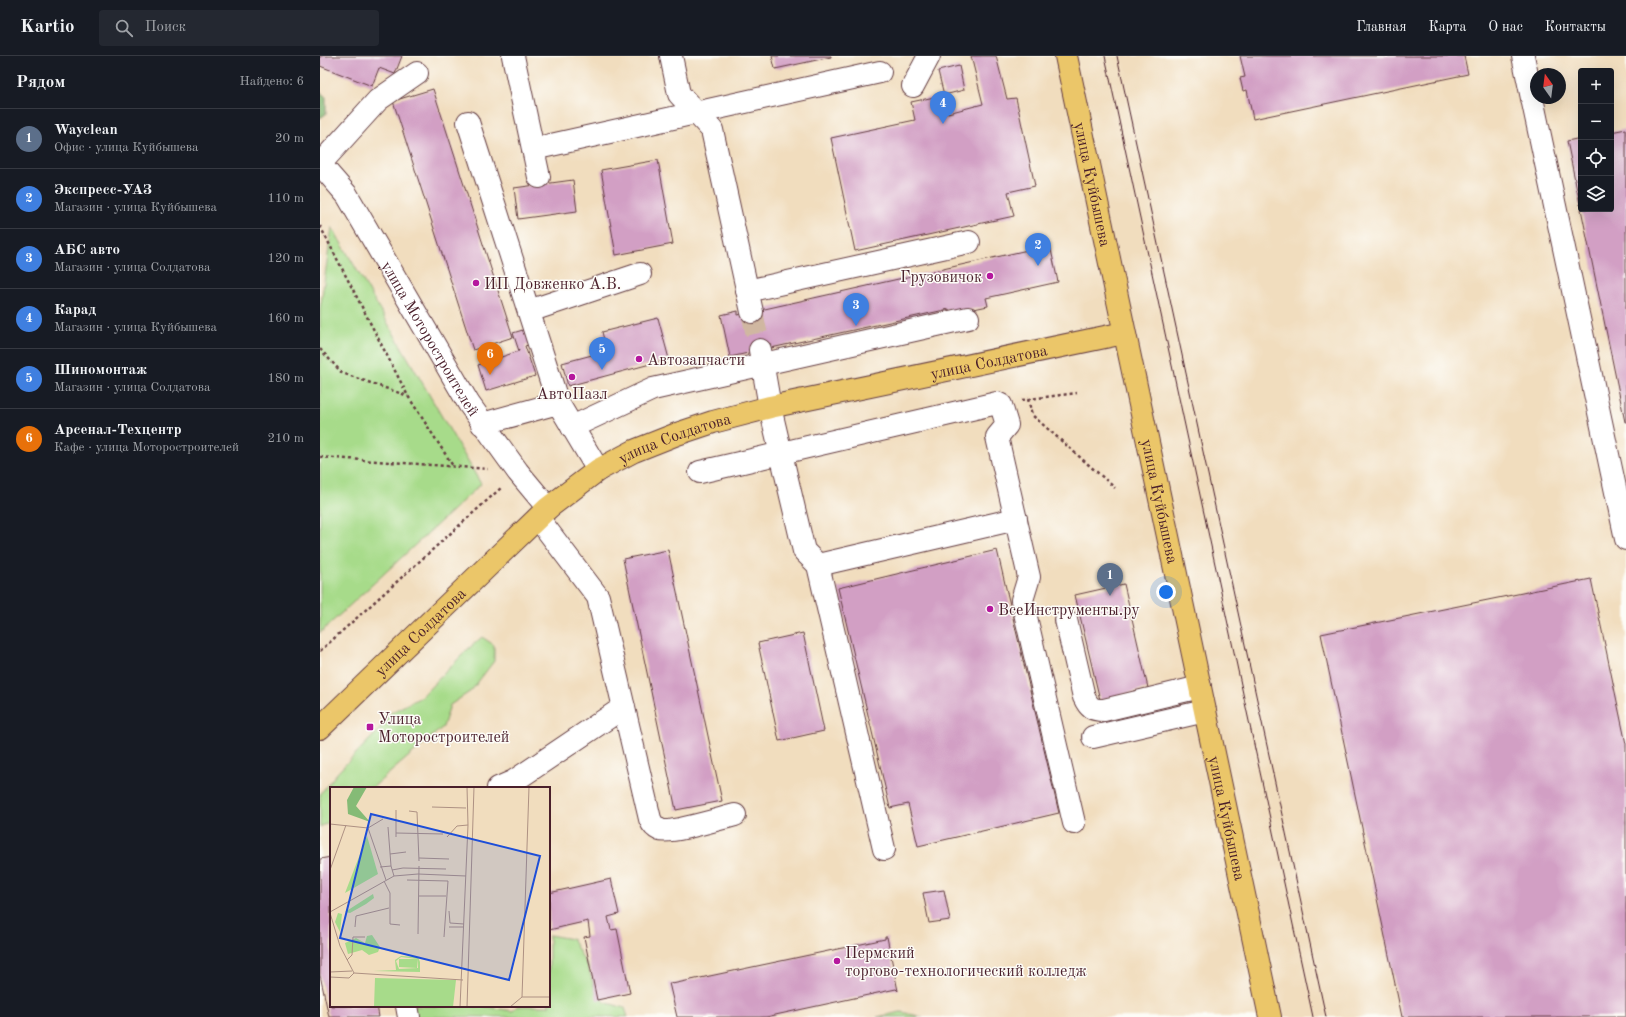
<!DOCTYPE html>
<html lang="ru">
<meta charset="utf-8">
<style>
:root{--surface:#171b24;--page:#242831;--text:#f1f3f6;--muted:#9ea1a6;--line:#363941;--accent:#d690ce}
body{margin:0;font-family:"Old Standard TT",serif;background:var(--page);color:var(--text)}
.controls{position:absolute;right:12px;top:12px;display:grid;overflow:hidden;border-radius:4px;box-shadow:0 4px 16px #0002}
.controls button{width:36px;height:36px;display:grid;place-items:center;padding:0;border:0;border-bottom:1px solid var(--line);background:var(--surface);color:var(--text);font:20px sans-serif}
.compass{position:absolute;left:1210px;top:12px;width:36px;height:36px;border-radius:50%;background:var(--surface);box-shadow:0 4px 16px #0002;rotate:346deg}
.you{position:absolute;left:846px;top:536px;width:14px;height:14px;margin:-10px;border:3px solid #fff;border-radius:50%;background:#1a73e8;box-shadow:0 0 0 6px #1a73e833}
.badge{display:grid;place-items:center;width:26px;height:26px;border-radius:50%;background:var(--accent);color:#fff;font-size:13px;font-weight:700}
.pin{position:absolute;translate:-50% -33px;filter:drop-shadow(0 1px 2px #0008)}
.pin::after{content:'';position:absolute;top:21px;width:14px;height:12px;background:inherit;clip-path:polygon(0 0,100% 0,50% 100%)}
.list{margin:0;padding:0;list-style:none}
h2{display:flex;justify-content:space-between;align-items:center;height:52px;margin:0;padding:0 16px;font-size:17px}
h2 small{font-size:13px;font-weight:400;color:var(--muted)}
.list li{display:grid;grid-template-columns:26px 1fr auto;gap:12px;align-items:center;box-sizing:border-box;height:60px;padding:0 16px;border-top:1px solid var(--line)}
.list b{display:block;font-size:15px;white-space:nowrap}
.list p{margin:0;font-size:13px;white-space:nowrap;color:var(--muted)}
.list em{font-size:13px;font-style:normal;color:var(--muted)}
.icon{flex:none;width:22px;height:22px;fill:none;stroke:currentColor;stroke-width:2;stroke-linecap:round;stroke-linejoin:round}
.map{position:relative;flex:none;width:1306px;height:961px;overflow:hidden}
header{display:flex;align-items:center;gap:24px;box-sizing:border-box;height:56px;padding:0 20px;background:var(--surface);border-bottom:1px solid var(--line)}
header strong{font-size:19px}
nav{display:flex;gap:22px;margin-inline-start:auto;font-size:14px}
.search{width:280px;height:36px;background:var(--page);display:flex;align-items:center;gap:10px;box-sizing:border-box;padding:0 14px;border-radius:4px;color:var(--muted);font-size:15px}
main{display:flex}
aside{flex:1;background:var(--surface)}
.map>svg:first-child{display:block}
.green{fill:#a7db8a;stroke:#787d5a}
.forest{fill:#85bb76;stroke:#686d50}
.building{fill:#d29fc4}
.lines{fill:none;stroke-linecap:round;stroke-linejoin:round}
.minor-tunnel{stroke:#d0b7a1;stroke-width:22;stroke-dasharray:22 11;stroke-linecap:butt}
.minor-casing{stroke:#633c41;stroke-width:24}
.major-casing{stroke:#633c41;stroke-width:24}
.path{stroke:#633c41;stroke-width:2.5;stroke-dasharray:3 3;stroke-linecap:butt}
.minor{stroke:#fff;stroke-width:22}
.major{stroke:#ebc669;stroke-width:22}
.tram{stroke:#4a1f2b;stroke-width:1}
.poi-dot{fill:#b5179e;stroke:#fdfcf7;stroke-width:1.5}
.labels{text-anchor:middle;stroke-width:3;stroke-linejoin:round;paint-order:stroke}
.street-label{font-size:16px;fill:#4a1f2b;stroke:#fdfcf7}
.poi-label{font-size:16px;fill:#4a1f2b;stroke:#fdfcf7;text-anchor:start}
.inset-road{fill:none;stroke:#ae9183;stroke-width:1}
.view{fill:#1d4ed8;fill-opacity:0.15;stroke:#1d4ed8;stroke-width:2}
.inset-edge{fill:none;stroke:#4a1f2b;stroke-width:2}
</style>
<header>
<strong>Kartio</strong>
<div class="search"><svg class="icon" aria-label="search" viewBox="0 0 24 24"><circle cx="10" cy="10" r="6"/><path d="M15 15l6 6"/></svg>Поиск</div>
<nav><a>Главная</a><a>Карта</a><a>О нас</a><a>Контакты</a></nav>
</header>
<main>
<aside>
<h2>Рядом<small>Найдено: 6</small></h2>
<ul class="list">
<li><span class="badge" style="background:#5c6f8a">1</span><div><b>Wayclean</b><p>Офис · улица Куйбышева</p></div><em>20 m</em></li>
<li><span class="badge" style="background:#3f7fe0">2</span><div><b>Экспресс-УАЗ</b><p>Магазин · улица Куйбышева</p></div><em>110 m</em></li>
<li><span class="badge" style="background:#3f7fe0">3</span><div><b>АБС авто</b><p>Магазин · улица Солдатова</p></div><em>120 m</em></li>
<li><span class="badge" style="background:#3f7fe0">4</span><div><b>Карад</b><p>Магазин · улица Куйбышева</p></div><em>160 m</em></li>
<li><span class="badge" style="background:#3f7fe0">5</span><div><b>Шиномонтаж</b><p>Магазин · улица Солдатова</p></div><em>180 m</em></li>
<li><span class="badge" style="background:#e8710a">6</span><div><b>Арсенал-Техцентр</b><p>Кафе · улица Моторостроителей</p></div><em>210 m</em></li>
</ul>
</aside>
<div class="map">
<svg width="1306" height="961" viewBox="0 0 1306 961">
<rect width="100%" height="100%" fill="#fdfcf7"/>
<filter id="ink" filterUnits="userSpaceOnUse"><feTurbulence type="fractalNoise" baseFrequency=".025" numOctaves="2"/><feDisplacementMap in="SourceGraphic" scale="8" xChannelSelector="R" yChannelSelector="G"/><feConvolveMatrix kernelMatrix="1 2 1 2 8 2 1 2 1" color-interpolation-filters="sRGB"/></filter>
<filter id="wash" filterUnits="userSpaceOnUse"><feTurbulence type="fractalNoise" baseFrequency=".012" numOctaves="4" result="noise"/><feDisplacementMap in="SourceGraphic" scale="16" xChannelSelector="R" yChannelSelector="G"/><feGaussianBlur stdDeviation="0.9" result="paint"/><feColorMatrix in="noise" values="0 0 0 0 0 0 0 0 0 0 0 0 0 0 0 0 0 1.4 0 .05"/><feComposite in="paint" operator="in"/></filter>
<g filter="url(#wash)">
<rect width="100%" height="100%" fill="#f1ddbe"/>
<path class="green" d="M12,171L161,428L0,577V254Z
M162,581L174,589V605L151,635L130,649L123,671L52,732H11V765L0,771V738L18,716L59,674L70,657L101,641L147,594Z
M229,879L252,883L268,911L275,933L284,946L305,952L308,961H88L95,950H162L193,955L197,950H229Z
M581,956L603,961H557Z"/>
<path class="forest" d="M0,36L6,41V58L0,62Z"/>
<g id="blocks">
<path class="building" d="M0,0H82L75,18L59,12L52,30L0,10Z
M452,0H511V1L455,13Z
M651,0H676L687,43L696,42L715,130L688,136L694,160L535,195L511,82L595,64L591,46L624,39L628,57L663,48Z
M920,0H1144L1148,18L933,63L927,34L923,35L920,22L925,21Z
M639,10L644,34L624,39L618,15Z
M113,33L193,281L153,294L73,45Z
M1306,73V366H1305L1261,153H1291V76Z
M1261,82V149H1260L1247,85Z
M338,104L353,188L296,199L281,114Z
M253,124L257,155L198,163L194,132Z
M730,189L738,226L666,242L668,250L630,258L629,253L410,301L401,259L418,255V259Z
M338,262L349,303L248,330L242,307L287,295L282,276Z
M206,273L211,288L205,290L215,320L166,335L158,309L199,295L193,277Z
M348,494L402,745L356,754L303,503Z
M677,494L739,757L598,790L588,748L570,752L518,532Z
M1271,523L1306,688V961H1082L1001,578Z
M804,528L828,632L780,644L755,539Z
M483,577L504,675L459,685L438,587Z
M11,801V950H57L59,961H9L0,919V803Z
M291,823L299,858L288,861L291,874L297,873L310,937L277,944L264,881L270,880L268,865L229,874V837Z
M624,834L630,864L609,867L603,837Z
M565,881H567L578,935L576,933L446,961H357L349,927H351L352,928L565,883Z"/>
</g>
</g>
<g filter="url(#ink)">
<use href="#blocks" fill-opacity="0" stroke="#633c41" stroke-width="1"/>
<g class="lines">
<path class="minor-tunnel" d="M432,256L440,294"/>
<defs>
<g id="minor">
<path d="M193,0L213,93"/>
<path d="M351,0L359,38L392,74L432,256"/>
<path d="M1203,0L1306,483"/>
<path d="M593,30L609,0"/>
<path d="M148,66L238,347"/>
<path id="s1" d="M0,108L27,139L149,348L198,416L228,452"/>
<path d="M0,108L58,44L97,17"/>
<path d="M219,121L213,93L560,16"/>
<path d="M427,235L649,186"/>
<path d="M209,255L320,218"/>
<path d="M440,294L450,351L484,495L498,509L564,793"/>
<path d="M162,368L238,347L278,414"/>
<path d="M252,371L333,333L648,262"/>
<path d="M380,416L677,347L681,349L687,369L677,381L709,521L702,544L754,767"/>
<path d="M218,462L278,541L330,763C332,768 335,772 340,774C350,778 402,762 415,759"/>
<path d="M498,509L696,463"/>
<path d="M746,564L764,641C769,652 772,654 784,654L880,631"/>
<path d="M773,681L885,655"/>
<path d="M178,732L194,725L304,651"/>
<path d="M87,950L89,961"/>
</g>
<g id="major">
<path id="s2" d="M746,0L950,961"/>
<path id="s3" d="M0,672L228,452L278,414L314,395L357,378L393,366L450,351L804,277"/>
</g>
</defs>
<use href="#minor" class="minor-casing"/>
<use href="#major" class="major-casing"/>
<path class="path" d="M0,170L88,340L133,410
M0,293L22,317L88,340
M708,343L712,359L795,432
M702,344L757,337
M0,401L168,413
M0,595L182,431"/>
<use href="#minor" class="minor"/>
<use href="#major" class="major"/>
<path class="tram" d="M785,0L993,961
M797,0L1006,961"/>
</g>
</g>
<g class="poi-dot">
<circle cx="670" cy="220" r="4"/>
<circle cx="156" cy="227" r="4"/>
<circle cx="319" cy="303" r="4"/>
<circle cx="252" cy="321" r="4"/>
<circle cx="670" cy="553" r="4"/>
<rect x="46" y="667" width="8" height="8" rx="2"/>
<circle cx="517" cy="905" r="4"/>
</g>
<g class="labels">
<g class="street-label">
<text dy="6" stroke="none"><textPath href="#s2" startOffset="131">улица Куйбышева</textPath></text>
<text dy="6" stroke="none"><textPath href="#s1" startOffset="207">улица Моторостроителей</textPath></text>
<text dy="6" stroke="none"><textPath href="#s3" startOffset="787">улица Солдатова</textPath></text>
<text dy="6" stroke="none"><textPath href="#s3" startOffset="463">улица Солдатова</textPath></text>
<text dy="6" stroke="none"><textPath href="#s2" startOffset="455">улица Куйбышева</textPath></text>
<text dy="6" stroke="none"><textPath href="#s3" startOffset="139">улица Солдатова</textPath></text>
<text dy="6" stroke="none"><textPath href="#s2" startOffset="779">улица Куйбышева</textPath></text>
</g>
<g class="poi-label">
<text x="662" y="226" text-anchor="end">Грузовичок</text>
<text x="164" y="233">ИП Довженко А.В.</text>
<text x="327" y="309">Автозапчасти</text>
<text x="252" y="343" text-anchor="middle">АвтоПазл</text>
<text x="678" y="559">ВсеИнструменты.ру</text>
<text x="58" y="668">Улица<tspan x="58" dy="18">Моторостроителей</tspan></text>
<text x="525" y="902">Пермский<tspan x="525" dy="18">торгово-технологический колледж</tspan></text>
</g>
</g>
<g transform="translate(10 731)">
<rect width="220" height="220" fill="#f1ddbe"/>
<path d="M37,49L48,87L15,106ZM43,107L44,111L36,117L20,126L15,125ZM8,126L12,127L10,145L5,135ZM42,148L50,160L48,165L39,168L32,163L18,167L15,156L26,151L35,156L37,149ZM71,169L88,170L90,175V185L43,184L66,183L65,173ZM71,170L87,172L88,181L69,182L66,174ZM69,172H87V181L69,180ZM45,191L126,193L123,220H44Z" fill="#a7db8a" fill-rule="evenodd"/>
<path d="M24,0H37L26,19L40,35L18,27L17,13Z" fill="#85bb76"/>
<path class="inset-road" d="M102,20L136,21M79,24L87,25L89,74M0,37L38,41L56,93M58,40L61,79M38,41L53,32M66,46V23M66,50V46L113,47M117,50L127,39L138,38M60,67L76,65M89,71L119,72M50,80L61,79L64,89M0,83L16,38M62,83L73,81L116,82M77,93L118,94L114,150M54,94L60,106V137L70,138M89,109H116M119,124L120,136L134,137M0,125L64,89L88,87L136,89M0,126L10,159L24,186L133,193M25,140L26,129L59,121M119,140H134M88,147L89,79M17,173L22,168L23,150H35M0,185L22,184M0,190L19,191L24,186M192,210H220M130,220L138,38L137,0M137,220L144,0M180,220L192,210L199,0"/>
<path class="view" d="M41,27L210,69L179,193L10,151Z"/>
<rect width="220" height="220" class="inset-edge"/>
</g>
</svg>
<div class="controls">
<button>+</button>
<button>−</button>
<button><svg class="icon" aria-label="locate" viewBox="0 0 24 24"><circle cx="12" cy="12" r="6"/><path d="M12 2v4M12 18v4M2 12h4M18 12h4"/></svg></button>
<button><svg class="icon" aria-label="layers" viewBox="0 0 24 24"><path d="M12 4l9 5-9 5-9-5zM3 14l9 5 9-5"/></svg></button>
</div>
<svg class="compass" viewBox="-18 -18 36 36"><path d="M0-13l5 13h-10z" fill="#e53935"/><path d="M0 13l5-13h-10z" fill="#9ea1a6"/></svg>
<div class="you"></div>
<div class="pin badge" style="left:790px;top:540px;background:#5c6f8a">1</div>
<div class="pin badge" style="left:718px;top:210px;background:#3f7fe0">2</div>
<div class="pin badge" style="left:536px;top:270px;background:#3f7fe0">3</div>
<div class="pin badge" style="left:623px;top:68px;background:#3f7fe0">4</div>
<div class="pin badge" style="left:282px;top:314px;background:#3f7fe0">5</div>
<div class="pin badge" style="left:170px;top:319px;background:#e8710a">6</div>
</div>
</main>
